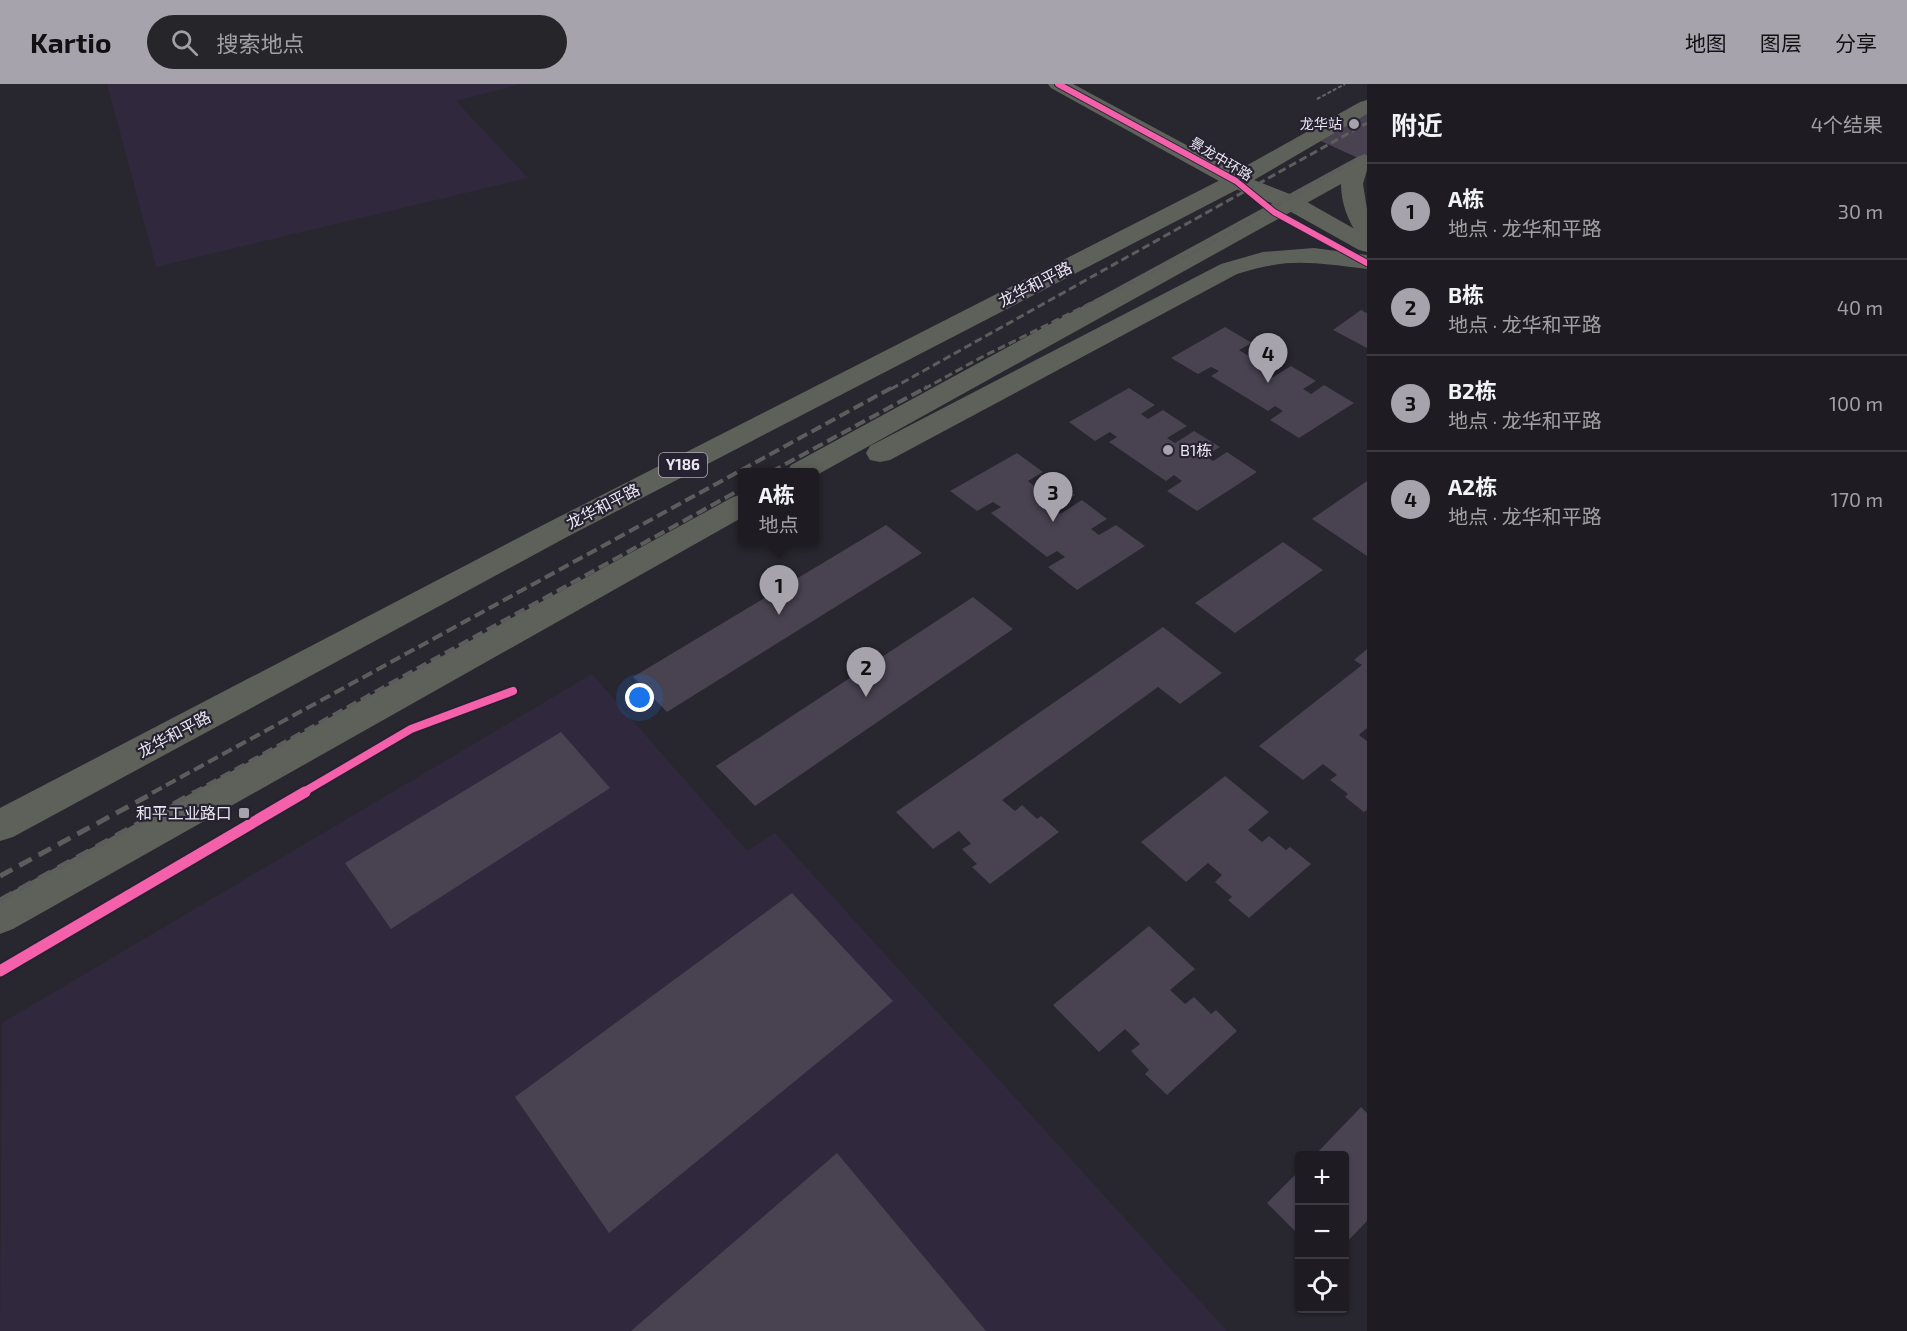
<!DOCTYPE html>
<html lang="zh">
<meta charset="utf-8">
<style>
:root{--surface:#1e1c22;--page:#26252a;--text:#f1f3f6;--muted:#a1a1a5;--line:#3c3a40;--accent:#a6a3ad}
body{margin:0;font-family:"Exo 2","Noto Sans SC",sans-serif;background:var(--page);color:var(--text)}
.controls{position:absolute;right:18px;bottom:18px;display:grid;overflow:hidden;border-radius:6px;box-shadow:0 2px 4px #0004}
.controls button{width:54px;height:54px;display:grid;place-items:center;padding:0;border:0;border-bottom:2px solid var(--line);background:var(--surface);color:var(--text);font:30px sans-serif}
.you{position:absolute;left:640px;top:614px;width:21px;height:21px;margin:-15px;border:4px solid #fff;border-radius:50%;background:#1a73e8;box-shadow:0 0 0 9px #1a73e833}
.badge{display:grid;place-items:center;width:39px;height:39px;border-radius:50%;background:var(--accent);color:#111;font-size:20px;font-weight:700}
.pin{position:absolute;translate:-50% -50px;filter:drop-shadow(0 2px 3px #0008)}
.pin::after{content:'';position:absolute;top:32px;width:21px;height:18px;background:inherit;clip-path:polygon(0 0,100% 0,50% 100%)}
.popup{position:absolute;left:738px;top:384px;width:81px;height:78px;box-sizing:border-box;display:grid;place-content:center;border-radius:6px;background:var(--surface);filter:drop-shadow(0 2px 4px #0005);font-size:20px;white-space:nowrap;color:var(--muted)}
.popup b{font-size:22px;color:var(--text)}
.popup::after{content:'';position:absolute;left:50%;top:100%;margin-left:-12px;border:12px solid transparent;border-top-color:var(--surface)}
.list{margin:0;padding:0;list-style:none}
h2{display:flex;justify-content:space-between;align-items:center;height:78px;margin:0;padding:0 24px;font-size:26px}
h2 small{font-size:20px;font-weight:400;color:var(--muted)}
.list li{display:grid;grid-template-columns:39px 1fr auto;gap:18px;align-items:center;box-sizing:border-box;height:96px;padding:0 24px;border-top:2px solid var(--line)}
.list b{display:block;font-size:22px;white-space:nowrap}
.list p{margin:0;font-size:20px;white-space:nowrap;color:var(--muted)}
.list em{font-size:20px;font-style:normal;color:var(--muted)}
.icon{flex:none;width:33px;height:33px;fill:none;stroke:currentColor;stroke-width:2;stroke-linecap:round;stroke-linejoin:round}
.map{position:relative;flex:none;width:1367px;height:1247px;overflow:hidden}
header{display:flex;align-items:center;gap:36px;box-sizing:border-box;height:84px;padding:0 30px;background:var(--accent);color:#111}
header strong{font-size:28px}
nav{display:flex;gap:33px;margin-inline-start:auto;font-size:21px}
.search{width:420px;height:54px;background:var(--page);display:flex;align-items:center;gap:15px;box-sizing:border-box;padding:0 21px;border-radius:33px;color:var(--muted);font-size:22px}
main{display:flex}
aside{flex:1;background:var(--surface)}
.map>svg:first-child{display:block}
.built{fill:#30293d}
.building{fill:#484251}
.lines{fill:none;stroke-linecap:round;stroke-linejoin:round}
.path{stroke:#646563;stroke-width:2;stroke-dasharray:4 2;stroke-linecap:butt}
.secondary{fill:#5f625b;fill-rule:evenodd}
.primary{fill:#5e615a;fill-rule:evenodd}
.rail-far2{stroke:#5d5d5e;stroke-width:3;stroke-dasharray:8 4;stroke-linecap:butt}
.rail-far1{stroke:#5d5d5e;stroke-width:4;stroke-dasharray:11 5;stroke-linecap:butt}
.rail{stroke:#5d5d5e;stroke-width:5;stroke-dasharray:14 8;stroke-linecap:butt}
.cycleway-far2-casing{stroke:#272231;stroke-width:8}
.cycleway-far1-casing{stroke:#272231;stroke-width:12}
.cycleway-casing{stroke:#272231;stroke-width:15}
.cycleway-far2{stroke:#f560ab;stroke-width:6}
.cycleway-far1{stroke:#f560ab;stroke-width:8}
.cycleway{stroke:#f560ab;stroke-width:11}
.poi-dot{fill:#a6a3ad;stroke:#272231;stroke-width:2}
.labels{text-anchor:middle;stroke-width:4.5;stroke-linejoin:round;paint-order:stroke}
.far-poi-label{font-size:14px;fill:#eae7f1;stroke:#272231;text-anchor:end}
.far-street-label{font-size:14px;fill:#eae7f1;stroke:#272231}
.shield{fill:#272231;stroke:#b0acb7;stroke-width:1.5}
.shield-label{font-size:15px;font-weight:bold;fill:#eae7f1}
.street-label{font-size:16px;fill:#eae7f1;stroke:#272231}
.poi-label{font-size:16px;fill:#eae7f1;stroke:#272231;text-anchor:start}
</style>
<header>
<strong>Kartio</strong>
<div class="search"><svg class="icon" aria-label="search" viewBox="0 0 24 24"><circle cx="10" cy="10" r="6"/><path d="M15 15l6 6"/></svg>搜索地点</div>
<nav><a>地图</a><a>图层</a><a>分享</a></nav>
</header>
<main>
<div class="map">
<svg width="1367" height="1247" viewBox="0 0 1367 1247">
<rect width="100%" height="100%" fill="#28262e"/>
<path class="built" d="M107,0H521L456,17L528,94L156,183Z
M592,590L747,767L775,749L1227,1247H0L2,939Z"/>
<path class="building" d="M1367,25V78L1314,54Z
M1361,226L1367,229V264L1333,246Z
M1225,243L1252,259L1239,266L1247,271L1260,263L1284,278L1266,288L1273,293L1291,282L1316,297L1303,305L1311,310L1324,301L1354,319L1299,354L1270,336L1283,327L1275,322L1268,327L1211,292L1219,287L1211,283L1198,290L1171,274Z
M1129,304L1155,321L1141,330L1148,335L1163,326L1187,342L1167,354L1175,359L1194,347L1220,363L1205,372L1213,377L1227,368L1257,388L1197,427L1167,407L1182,397L1174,391L1166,397L1109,358L1117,353L1110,348L1095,357L1069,338Z
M1017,369L1043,388L1028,397L1035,403L1051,394L1075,411L1053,425L1060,430L1082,416L1107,435L1091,445L1099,451L1116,441L1145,462L1077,506L1048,483L1065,473L1057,467L1047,473L991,429L1001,423L993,418L977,427L950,407Z
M1367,397V472L1312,435Z
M886,441L922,469L667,628L633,593Z
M1283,458L1323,486L1235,549L1195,519Z
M973,513L1013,545L755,722L716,682Z
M1163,543L1222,589L1180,620L1158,603L1002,716L1015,727L1022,721L1037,735L1041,732L1059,748L990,800L972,783L977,780L962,765L971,760L959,747L933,765L896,728Z
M1367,565V644L1359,651L1367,657V726L1364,728L1345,713L1348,710L1330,696L1337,691L1323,680L1303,696L1259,662L1362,581L1354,576Z
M561,648L610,704L391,845L345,779Z
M1225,692L1269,728L1248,746L1262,758L1269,752L1286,766L1290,763L1311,780L1249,834L1228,816L1232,813L1215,798L1222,791L1208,779L1186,798L1141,758Z
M792,809L893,917L609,1149L515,1013Z
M1149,842L1195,885L1170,906L1185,920L1194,913L1211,930L1216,926L1237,947L1167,1011L1145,990L1149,986L1131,967L1140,960L1125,945L1099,968L1053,921Z
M1361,1023L1367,1029V1137L1344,1161V1072H1314Z
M837,1069L986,1247H631Z
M1300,1086V1152L1267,1119Z"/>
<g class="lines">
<path class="path" d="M1317,15L1345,0"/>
<path class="secondary" d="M1048,0H1073L1244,92L1300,114L1367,152V168L1359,166L1284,124L1228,102L1051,4Z"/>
<path class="primary" d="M1367,16V30L1244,102L565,454L13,753L0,757V724L545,440L1228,92L1360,18Z
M1367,71V86L1363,100L1367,125V155L1359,153C1348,137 1341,119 1341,100L815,392V388H787L791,381L1359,72Z
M1314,164L1367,171V185C1315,179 1289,173 1237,190L890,376L880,378L870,376L866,369L870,362L1221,180L1263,168Z
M743,410V433L13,845L0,850V814L733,413Z"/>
<path class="rail-far2" d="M891,305L1367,39
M924,305L980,274L1200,165L1367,70"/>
<path class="rail-far1" d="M771,388L927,303
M152,709L893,303
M193,709L743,404"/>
<path class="rail" d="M0,792L155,708
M0,816L195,708"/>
<defs>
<path id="cycleway-far2" d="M1058,0L1236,97L1274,128L1367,179"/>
<path id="cycleway-far1" d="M302,709L411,645L513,607"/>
<path id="cycleway" d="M0,887L305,708"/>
</defs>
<use href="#cycleway-far2" class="cycleway-far2-casing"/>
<use href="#cycleway-far1" class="cycleway-far1-casing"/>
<use href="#cycleway" class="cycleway-casing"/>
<use href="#cycleway-far2" class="cycleway-far2"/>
<use href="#cycleway-far1" class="cycleway-far1"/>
<use href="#cycleway" class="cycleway"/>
</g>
<g class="poi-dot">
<circle cx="1354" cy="40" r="6"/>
<circle cx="1168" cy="366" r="6"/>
<rect x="238" y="723" width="12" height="12" rx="3"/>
</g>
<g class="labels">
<g class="far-poi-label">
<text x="1342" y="45">龙华站</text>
</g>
<g class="far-street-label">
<text transform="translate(1221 75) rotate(31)" y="5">景龙中环路</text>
</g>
<rect class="shield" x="659" y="369" width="48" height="24" rx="4.5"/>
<g class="shield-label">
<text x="683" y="386">Y186</text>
</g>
<g class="street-label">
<text transform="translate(1035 200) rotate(-27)" y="6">龙华和平路</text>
<text transform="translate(603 422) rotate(-27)" y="6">龙华和平路</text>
<text transform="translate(174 650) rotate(-28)" y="6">龙华和平路</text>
</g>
<g class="poi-label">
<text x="1180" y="372">B1栋</text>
<text x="232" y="735" text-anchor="end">和平工业路口</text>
</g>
</g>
</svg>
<div class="controls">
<button>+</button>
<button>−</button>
<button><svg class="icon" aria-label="locate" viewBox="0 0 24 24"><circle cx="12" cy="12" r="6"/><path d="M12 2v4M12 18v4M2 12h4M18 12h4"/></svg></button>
</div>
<div class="you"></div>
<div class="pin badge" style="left:779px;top:531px">1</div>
<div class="popup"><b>A栋</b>地点</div>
<div class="pin badge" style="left:866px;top:613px">2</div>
<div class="pin badge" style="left:1053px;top:438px">3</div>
<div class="pin badge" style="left:1268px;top:299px">4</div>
</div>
<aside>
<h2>附近<small>4个结果</small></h2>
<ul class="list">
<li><span class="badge">1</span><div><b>A栋</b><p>地点 · 龙华和平路</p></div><em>30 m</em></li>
<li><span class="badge">2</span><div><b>B栋</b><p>地点 · 龙华和平路</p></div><em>40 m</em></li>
<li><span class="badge">3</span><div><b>B2栋</b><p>地点 · 龙华和平路</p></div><em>100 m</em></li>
<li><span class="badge">4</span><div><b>A2栋</b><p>地点 · 龙华和平路</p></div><em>170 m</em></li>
</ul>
</aside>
</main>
